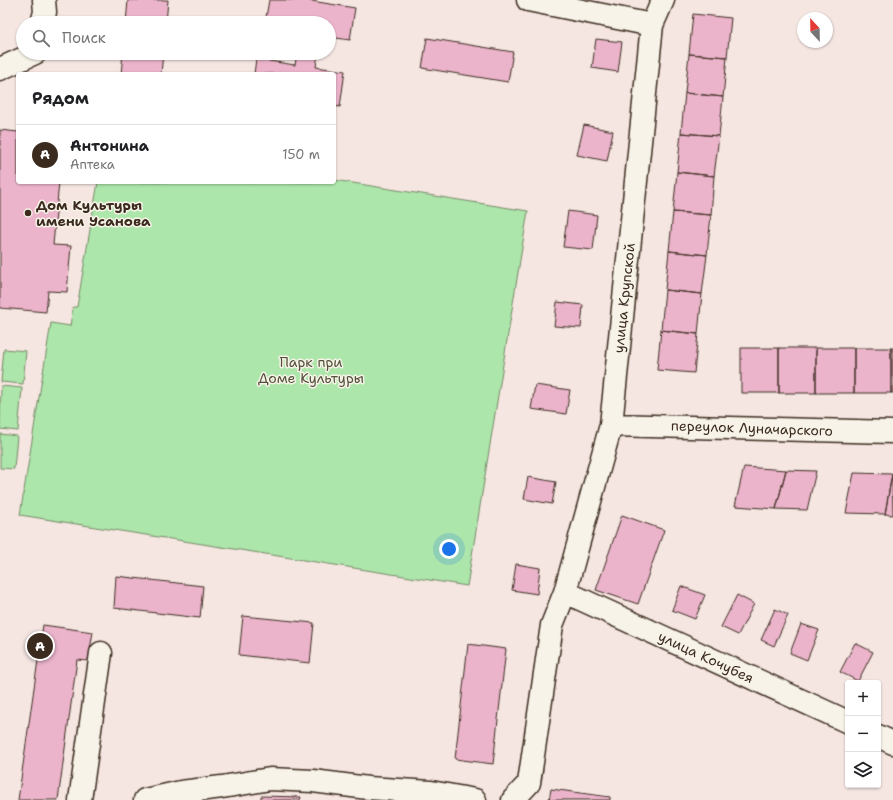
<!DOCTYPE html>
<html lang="ru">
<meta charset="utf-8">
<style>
:root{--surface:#fff;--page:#f6f6f6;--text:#202124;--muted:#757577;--line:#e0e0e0;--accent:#3b2a1e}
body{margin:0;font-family:"Shantell Sans",sans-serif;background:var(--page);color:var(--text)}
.controls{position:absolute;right:12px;bottom:12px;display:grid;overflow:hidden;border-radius:4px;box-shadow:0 1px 3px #0004}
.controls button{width:36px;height:36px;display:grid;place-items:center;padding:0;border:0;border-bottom:1px solid var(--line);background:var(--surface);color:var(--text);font:20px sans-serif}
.compass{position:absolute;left:797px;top:12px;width:36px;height:36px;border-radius:50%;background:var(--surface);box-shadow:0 1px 3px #0004;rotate:338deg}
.you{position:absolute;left:449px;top:549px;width:14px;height:14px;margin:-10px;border:3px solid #fff;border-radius:50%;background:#1a73e8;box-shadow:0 0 0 6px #1a73e833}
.badge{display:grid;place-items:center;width:26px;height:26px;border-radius:50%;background:var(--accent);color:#fff;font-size:13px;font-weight:700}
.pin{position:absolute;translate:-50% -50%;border:2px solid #fff;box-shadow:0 1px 4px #0006}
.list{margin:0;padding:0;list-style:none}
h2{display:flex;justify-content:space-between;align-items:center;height:52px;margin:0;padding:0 16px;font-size:17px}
h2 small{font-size:13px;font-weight:400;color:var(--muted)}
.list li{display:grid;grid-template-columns:26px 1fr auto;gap:12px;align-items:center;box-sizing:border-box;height:60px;padding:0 16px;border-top:1px solid var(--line)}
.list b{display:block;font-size:15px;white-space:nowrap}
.list p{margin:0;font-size:13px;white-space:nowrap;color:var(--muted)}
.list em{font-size:13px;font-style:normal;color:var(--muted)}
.icon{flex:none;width:22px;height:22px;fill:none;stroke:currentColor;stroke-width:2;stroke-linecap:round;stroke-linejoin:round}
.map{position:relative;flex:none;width:893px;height:800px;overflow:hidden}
.search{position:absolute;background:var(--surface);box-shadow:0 1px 3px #0004;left:16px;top:16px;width:320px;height:44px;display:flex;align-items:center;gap:10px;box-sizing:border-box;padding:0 14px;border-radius:22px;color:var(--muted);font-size:15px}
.panel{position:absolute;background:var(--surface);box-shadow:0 1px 3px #0004;left:16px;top:72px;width:320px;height:112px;border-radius:4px}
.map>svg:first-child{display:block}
.green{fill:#ade6ab;stroke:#748864}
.building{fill:#ebb4cb;stroke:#3b2a1e}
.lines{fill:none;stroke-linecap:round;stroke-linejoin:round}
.minor-casing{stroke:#3b2a1e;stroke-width:25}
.minor{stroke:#f7f3e8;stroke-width:22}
.poi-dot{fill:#3b2a1e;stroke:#f7f3e8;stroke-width:1.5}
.labels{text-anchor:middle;stroke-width:3;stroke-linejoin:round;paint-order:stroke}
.poi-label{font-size:14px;font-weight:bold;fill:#3b2a1e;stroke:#f7f3e8;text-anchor:start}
.street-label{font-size:14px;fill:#3b2a1e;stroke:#f7f3e8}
.park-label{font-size:14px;fill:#52503a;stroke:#f7f3e8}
</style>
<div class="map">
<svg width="893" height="800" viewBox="0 0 893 800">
<rect width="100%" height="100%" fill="#f5e6e2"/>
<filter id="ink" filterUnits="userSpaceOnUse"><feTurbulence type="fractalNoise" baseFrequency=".025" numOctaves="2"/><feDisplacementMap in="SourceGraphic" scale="8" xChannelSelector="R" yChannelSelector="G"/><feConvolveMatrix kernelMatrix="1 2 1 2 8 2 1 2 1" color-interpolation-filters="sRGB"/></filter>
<g filter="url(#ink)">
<path class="green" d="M334,180L528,211L467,586L20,515L51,323L70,326L73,307H77L98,182H334Z
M4,349L26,351L23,384L1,382Z
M1,386L22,388L18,431L0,429Z
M0,434L17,436L14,469L0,468Z"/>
<path class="building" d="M128,0H168L166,23H126Z
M269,0H305L355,8L350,40L329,37V23H265Z
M693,14L731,18L727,57L689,54Z
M427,38L513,52L508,82L422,68Z
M596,39L622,42L618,72L592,68Z
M123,53H163L161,74H121Z
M297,53H318L316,67L345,71L340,107L334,106V74H254L256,59L295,65Z
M689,54L727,57L723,97L685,93Z
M685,93L723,97L719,136L681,133Z
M584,125L613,131L607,161L577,155Z
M0,130L18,132V182H59L53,245L71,246L67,292L48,291L46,312L0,308Z
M681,133L719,136L714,176L677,172Z
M677,172L714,176L711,215L673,212Z
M568,211L597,215L593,250L563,247Z
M673,212L711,215L707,255L669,251Z
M669,251L707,255L702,294L665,290Z
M665,290L702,294L698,334L661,330Z
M557,302L583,305L581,328L554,326Z
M661,330L698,334L694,373L657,370Z
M741,348H779V393H741Z
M779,348H816V393H779Z
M816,348H854V393H816Z
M854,348H891V393H854Z
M891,348H893V393H891Z
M535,385L570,390L566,414L531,409Z
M744,467L786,470L776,509L735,506Z
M786,470L816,471L807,510L776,509Z
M854,473L892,474L885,514L846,513Z
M892,474L893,515L885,514Z
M528,477L556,482L552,504L524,499Z
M622,515L664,530L638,604L596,590Z
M516,564L540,568L537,594L512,590Z
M116,576L203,586L200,618L114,608Z
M681,586L705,595L695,619L672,610Z
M737,595L754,604L738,635L721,627Z
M775,609L788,615L774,646L761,640Z
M243,616L314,623L310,663L239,655Z
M801,624L819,630L807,660L790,653Z
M43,625L93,632L88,661L77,660L58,800H18Z
M855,643L873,652L858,681L840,672Z
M468,644L506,649L493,764L455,759Z
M551,789L610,797V800H549Z
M261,796L301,797L300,800H261Z"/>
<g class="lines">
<defs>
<path id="minor" d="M528,0L652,25
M42,23L45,12L44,0
M0,69L35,53
M611,425L893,432
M565,592L848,722
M878,736L893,743
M80,800L101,653
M145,800L181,792L222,787L270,779L313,781L368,788L431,792L475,800
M513,800L529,783L552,625L565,592L611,425L652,25L663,0"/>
</defs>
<use href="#minor" class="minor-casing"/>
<use href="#minor" class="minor"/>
</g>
</g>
<circle class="poi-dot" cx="28" cy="213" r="4"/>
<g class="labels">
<g class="poi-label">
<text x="36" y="210">Дом Культуры<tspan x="36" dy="16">имени Усанова</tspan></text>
</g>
<g class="street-label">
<text transform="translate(624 298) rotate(-84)" y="5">улица Крупской</text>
<text transform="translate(752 428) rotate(2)" y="5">переулок Луначарского</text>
<text transform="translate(706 657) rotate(25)" y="5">улица Кочубея</text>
</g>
<g class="park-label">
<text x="311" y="367">Парк при<tspan x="311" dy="16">Доме Культуры</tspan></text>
</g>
</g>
</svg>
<div class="controls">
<button>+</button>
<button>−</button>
<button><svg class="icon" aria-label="layers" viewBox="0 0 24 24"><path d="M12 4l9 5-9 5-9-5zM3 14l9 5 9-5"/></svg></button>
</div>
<svg class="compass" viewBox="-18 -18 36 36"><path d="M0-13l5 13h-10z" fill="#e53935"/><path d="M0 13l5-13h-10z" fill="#757577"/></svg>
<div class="you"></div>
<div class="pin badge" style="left:40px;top:646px">A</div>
<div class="search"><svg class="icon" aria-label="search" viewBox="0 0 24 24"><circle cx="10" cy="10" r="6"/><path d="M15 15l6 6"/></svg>Поиск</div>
<section class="panel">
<h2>Рядом<small></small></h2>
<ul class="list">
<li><span class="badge">A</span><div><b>Антонина</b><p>Аптека</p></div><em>150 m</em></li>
</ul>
</section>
</div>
